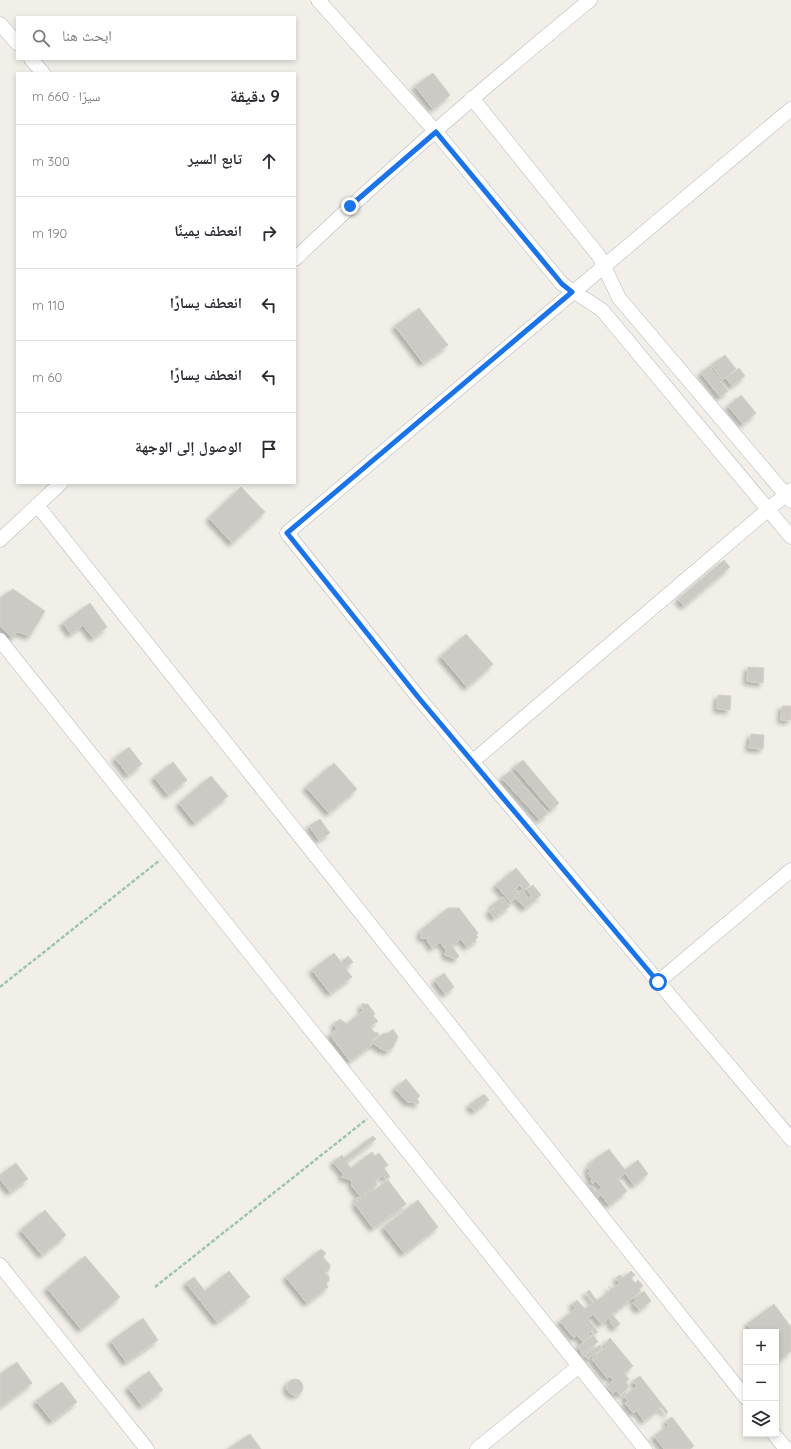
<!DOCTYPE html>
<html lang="ar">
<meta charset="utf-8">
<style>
:root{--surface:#fff;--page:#f7f7f7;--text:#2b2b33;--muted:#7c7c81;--line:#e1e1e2}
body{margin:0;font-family:Quicksand,"Noto Naskh Arabic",sans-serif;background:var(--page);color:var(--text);direction:rtl}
.controls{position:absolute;right:12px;bottom:12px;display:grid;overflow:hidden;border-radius:0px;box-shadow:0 2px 6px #0003}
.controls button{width:36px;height:36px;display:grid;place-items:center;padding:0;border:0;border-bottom:1px solid var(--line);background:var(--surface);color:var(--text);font:20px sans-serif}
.stop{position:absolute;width:12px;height:12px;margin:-9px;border:3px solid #1a73e8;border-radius:50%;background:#fff}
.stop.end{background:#1a73e8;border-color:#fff;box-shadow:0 1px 4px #0008}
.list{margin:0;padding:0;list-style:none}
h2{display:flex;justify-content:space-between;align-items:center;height:52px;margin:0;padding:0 16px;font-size:17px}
h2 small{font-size:13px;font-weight:400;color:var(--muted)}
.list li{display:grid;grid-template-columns:26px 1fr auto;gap:12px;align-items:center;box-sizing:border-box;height:72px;padding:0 16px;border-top:1px solid var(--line)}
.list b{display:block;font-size:15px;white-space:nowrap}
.list em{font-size:13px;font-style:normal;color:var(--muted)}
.icon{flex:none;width:22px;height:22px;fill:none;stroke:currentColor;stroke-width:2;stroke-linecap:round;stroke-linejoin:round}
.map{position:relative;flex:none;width:791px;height:1449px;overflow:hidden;direction:ltr}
.search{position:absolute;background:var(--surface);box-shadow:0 2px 6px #0003;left:16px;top:16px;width:280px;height:44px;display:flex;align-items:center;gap:10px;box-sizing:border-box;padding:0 14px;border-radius:0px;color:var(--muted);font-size:15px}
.panel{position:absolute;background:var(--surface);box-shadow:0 2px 6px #0003;left:16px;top:72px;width:280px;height:412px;border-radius:0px;direction:rtl}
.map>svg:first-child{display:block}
.building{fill:#cccac5;stroke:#d6d1c6;filter:url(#shadow)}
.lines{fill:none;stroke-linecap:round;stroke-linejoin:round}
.street-casing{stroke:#b5b8bc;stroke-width:15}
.path{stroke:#9cc7a9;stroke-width:2.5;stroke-dasharray:4 2;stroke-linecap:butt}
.street{stroke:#fff;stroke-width:14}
.route{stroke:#1a73e8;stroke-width:5}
</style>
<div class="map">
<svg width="791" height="1449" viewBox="0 0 791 1449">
<defs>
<filter id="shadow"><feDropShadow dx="-3.5" dy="3.5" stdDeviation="2" flood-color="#0004"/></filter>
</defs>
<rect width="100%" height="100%" fill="#f1efe8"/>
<path class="building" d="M433,73L450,95L433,109L415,86Z
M419,308L448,345L423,363L395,326Z
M725,355L736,369L722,380L711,365Z
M709,366L728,391L720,397L701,373Z
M739,368L745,376L732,386L726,378Z
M741,395L756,413L743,424L728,406Z
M241,487L265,512L232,543L209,518Z
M724,560L730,567L684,606L678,599Z
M13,589L45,611L30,636L18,632L12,638L0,626V598Z
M90,603L107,627L93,638L83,625L71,634L63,623Z
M466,634L493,664L467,687L441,656Z
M748,667L764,668L763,683L747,681Z
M718,695L731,696L730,710L717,709Z
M782,706H791V720H781Z
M751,734L764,735L763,749L749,748Z
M129,747L142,764L128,775L115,758Z
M523,760L559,803L551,810L514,767Z
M173,762L187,780L168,795L154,777Z
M334,763L357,789L329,813L306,787Z
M510,771L548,813L540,820L502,778Z
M211,776L228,796L195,823L179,803Z
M320,819L330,833L319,840L309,826Z
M516,868L530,885L524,890L520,885L515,889L518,893L515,895L517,897L510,902L496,885Z
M533,885L541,895L525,908L516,899L520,896L518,893L522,890L528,898L531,895L527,889Z
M503,897L510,906L494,918L489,911L494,907L492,905Z
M448,908H459L478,933L476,935L478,937L475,940L476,943L474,941L467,947L461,939L452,946L459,956L456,959L445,955L446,950L440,942L432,948L426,938H421V930Z
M334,953L341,962L348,956L353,962L345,968L352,977L330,993L312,970Z
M444,973L454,987L445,994L435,980Z
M361,1004H368L375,1014L373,1016L378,1021L370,1027L375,1033L377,1032L379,1035L372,1040L374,1043L350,1061L333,1039V1036L332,1037L330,1035L337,1029L334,1024L340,1019L347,1024L363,1011Z
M393,1029L398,1037L393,1047L388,1051L381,1049L374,1044L373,1041L384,1033L387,1034Z
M406,1079L420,1096L417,1098L419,1103L416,1105L415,1102H407L395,1088Z
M484,1094L489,1100L474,1111L469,1105Z
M373,1136L376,1139L346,1162L351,1168L372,1152L375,1156L379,1153L388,1165L384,1168L390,1177L387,1179L383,1175L375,1182L377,1185L356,1201L355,1199L360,1196L352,1186V1180L341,1177L344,1175L333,1162L342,1155L344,1158Z
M609,1149L625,1170L638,1160L648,1174L634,1185L625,1173L618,1179L627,1191L609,1205L601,1195L595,1200L587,1189L591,1186L596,1192L602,1188L596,1181L593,1184L590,1181L592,1179L588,1173L590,1171L587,1168L592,1164L591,1162Z
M16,1163L28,1179L10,1192L0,1179V1175Z
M388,1180L406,1204L373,1228L355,1204Z
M418,1200L438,1227L404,1253L384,1227Z
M45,1210L66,1235L42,1255L21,1230Z
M321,1249L326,1253L323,1257L330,1265L329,1270L325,1273L329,1276V1281L326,1283L328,1287L307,1303L286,1277Z
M85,1256L120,1297L81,1329L47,1288Z
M229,1271L250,1297L217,1322L186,1283L194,1277L205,1291Z
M631,1271L635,1275L631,1278L635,1283L638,1280L643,1286L639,1289L641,1291L612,1314L620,1324L615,1328L610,1323L612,1321L609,1318L601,1324L593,1314L587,1318L598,1332L595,1334L592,1330L587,1334L590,1337L583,1342L577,1335L574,1338L560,1321L576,1308L572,1304L577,1300L585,1309L594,1302L586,1293L589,1290L597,1301L611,1290L608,1286L612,1289L620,1283L616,1278L620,1275L623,1278Z
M644,1291L651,1301L639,1310L633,1303L636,1300L634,1298Z
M774,1304L791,1327V1351L778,1361L776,1359V1332H753L747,1324Z
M143,1318L158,1340L126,1362L111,1341Z
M593,1335L598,1342L582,1354L579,1346Z
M610,1338L633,1366L624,1373L629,1379L626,1382L629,1387L620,1395L616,1391L613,1394L607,1387L613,1380L610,1376L607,1378L592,1359L606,1347L604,1345Z
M600,1345L602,1349L588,1359L585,1355Z
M17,1362L32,1383L0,1407V1374Z
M149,1371L163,1390L142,1406L128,1387Z
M640,1376L668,1412L666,1414L661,1407L644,1421L637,1411L638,1409L633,1413L625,1403L628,1401L624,1396L637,1386L633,1381Z
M287 1387a8 8 0 1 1 16 0a8 8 0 1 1-16 0Z
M62,1382L77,1402L52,1421L36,1401Z
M672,1417L694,1446L690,1449H664L654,1436L669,1425L666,1421Z
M250,1434L261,1449H228Z"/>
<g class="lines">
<defs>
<path id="street" d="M318,0L436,132L562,284L602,310L791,537
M0,24L17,43
M31,59L43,73
M472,98L599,256L619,298L791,501
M791,109L287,533L418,697L791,1139
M295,259C390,168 489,83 590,0
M37,505L746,1398
M0,540L61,483
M0,640L645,1449
M473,761L791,490
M658,982L791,870
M0,1265L147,1449
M774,1434L786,1449
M477,1449L579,1366"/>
</defs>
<use href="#street" class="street-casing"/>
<path class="path" d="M0,987L160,860
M155,1287L367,1119"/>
<use href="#street" class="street"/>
</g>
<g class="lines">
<path class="route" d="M350,206L436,132L562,284L572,292L287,533L418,697L658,982"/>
</g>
</svg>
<div class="controls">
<button>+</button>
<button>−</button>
<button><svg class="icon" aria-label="layers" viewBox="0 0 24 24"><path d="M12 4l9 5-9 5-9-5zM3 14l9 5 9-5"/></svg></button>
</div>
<div class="stop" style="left:658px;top:982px"></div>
<div class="stop end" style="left:350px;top:206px"></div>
<div class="search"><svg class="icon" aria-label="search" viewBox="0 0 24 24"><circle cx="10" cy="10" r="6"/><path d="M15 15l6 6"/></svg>ابحث هنا</div>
<section class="panel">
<h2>9 دقيقة<small>سيرًا · 660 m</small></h2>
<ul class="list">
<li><svg class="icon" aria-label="ahead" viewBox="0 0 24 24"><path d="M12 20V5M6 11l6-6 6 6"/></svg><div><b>تابع السير</b></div><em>300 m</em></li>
<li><svg class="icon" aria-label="right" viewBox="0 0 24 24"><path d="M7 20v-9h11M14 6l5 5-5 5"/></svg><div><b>انعطف يمينًا</b></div><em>190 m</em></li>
<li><svg class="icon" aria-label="left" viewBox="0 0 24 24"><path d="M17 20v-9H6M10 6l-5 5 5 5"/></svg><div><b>انعطف يسارًا</b></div><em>110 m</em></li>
<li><svg class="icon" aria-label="left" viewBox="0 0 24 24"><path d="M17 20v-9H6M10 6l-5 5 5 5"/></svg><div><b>انعطف يسارًا</b></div><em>60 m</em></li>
<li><svg class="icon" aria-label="arrive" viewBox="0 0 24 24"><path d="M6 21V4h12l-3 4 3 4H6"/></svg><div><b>الوصول إلى الوجهة</b></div></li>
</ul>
</section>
</div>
